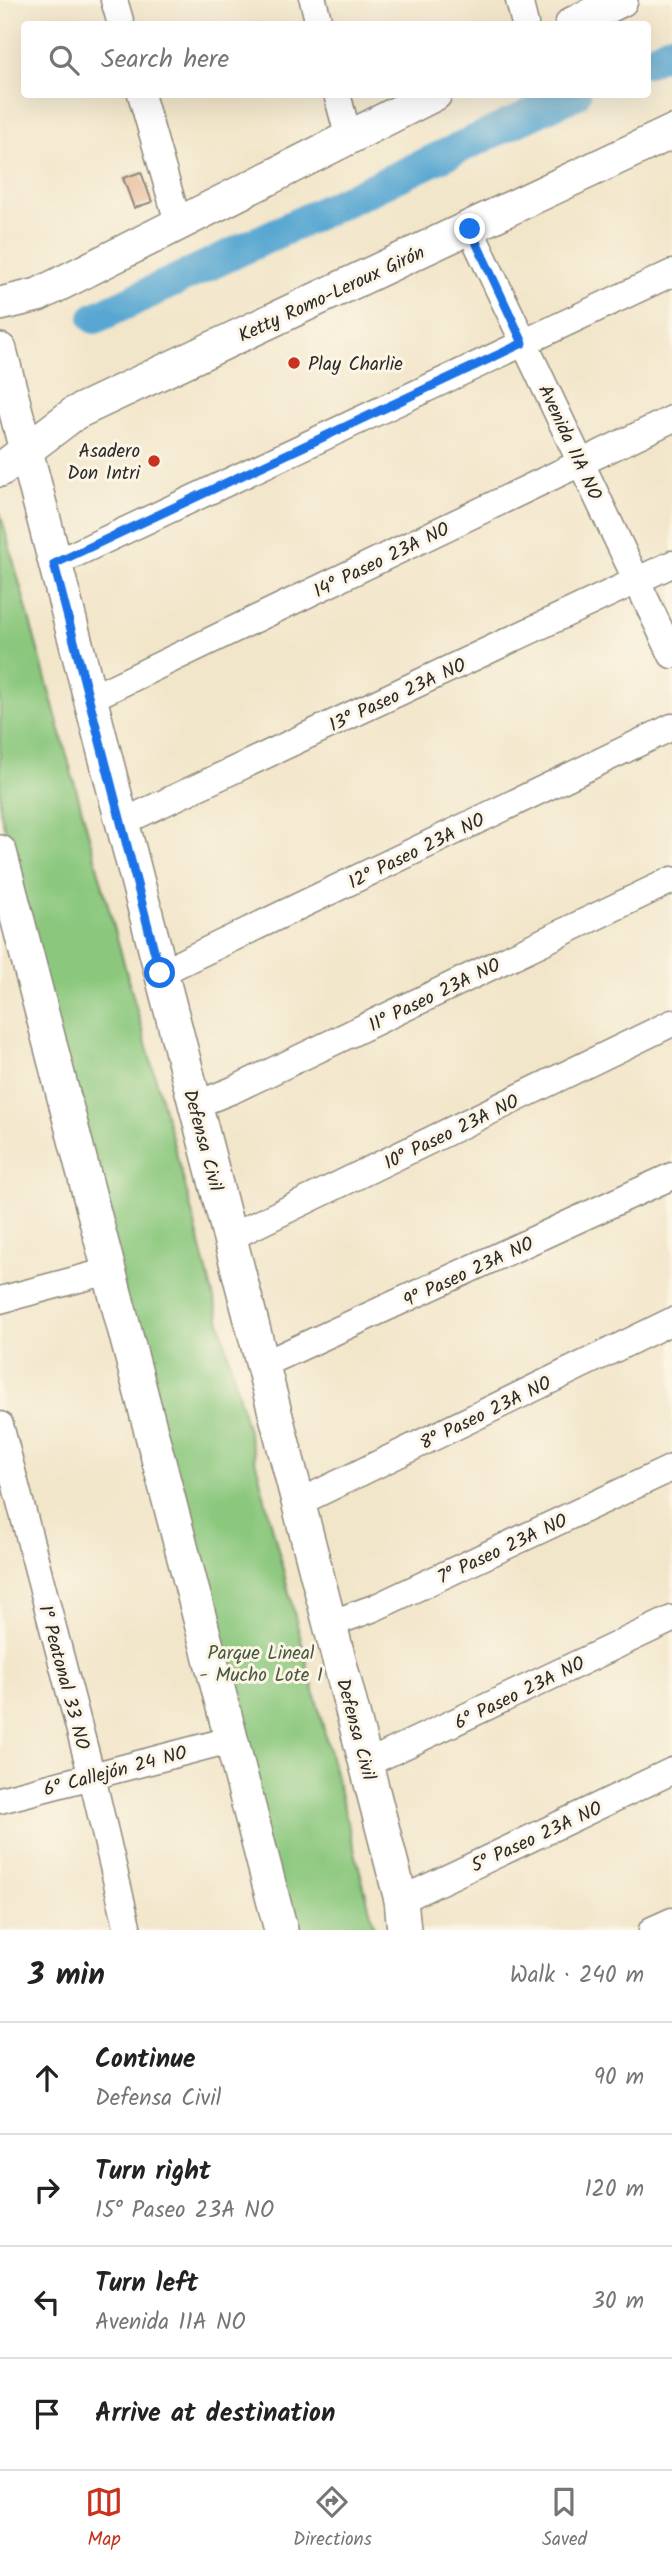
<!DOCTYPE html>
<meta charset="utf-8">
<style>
:root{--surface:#fff;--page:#f6f6f6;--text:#222;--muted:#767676;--line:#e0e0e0;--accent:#c8321e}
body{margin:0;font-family:Kalam,sans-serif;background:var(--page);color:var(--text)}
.stop{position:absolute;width:21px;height:21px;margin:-16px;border:5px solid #1a73e8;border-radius:50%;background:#fff}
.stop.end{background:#1a73e8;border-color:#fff;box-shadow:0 2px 7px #0008}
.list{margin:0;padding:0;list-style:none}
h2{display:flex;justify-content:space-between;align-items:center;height:91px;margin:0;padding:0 28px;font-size:30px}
h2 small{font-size:23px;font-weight:400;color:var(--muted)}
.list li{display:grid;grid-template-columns:46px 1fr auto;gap:21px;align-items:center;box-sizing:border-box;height:112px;padding:0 28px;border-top:2px solid var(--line)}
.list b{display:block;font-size:26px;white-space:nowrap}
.list p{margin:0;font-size:23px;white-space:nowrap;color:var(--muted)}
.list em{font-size:23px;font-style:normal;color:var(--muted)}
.icon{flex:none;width:38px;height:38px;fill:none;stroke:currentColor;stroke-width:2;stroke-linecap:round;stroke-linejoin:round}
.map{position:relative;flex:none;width:672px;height:1930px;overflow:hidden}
.search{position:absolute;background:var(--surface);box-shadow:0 7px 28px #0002;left:21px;right:21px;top:21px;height:77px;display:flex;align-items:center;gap:18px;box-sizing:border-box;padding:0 24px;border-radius:7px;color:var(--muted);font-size:26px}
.sheet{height:539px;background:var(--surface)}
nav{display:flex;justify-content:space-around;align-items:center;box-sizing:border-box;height:98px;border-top:2px solid var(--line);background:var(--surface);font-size:19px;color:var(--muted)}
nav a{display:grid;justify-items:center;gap:4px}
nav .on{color:var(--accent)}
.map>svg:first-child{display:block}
.green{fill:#8bc87e;stroke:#5b7a54;stroke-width:2}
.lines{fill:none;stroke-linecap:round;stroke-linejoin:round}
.canal{stroke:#58a7d2;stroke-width:32}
.building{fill:#d89467}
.minor-casing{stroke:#8e887a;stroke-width:29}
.tertiary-casing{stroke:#8e887a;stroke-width:36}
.minor{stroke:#fff;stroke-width:26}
.tertiary{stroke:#fff;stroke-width:33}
.route{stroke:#1a73e8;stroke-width:9}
.poi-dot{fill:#c8321e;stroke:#fcf5e5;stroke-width:2.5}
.labels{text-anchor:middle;stroke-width:6;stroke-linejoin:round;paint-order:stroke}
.street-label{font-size:19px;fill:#2b2b2b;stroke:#fcf5e5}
.poi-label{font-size:19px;fill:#2b2b2b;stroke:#fcf5e5;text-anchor:start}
.park-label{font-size:19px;fill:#485a44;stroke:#fcf5e5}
</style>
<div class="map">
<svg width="672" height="1930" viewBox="0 0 672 1930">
<rect width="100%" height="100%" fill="#fcf5e5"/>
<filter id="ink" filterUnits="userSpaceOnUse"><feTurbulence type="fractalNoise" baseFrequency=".0143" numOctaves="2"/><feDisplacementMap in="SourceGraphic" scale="14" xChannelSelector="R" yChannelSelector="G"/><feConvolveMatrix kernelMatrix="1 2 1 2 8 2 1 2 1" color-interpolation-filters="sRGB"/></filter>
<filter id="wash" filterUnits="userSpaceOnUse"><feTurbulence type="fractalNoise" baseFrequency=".00686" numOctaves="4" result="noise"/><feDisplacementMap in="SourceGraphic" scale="28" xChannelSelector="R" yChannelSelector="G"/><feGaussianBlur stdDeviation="1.57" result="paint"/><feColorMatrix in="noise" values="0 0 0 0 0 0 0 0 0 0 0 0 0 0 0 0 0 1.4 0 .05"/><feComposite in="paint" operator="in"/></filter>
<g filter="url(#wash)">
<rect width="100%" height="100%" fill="#f2e6ca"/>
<path class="green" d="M0,512L186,1189L375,1930H288L0,810Z"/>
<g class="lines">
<path class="canal" d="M648,61L672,49
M95,318L575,94"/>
</g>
<g id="blocks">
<path class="building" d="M141,172L152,202L134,208L123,178Z"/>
</g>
</g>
<g filter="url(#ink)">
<use href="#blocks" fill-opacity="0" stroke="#8e887a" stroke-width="2"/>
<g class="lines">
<defs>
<path id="minor" d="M114,0L121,24
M313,0L319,24
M519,0L525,24
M141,94L179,226
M337,94L349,139
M470,229L672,655
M54,564L672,273
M89,699L672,419
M121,823L672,564
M160,973L672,727
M195,1105L233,1090L672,880
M229,1238L672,1023
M0,1300L109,1271
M262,1365L672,1176
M0,1425L92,1777L128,1930
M298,1503L672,1321
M330,1624L374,1608L672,1468
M366,1764L672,1619
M0,1800L230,1740
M401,1900L672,1771
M652,1930L672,1921"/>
<path id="tertiary" d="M572,24L621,0
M0,304L38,295L435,94
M0,350L366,1764L401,1900L404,1930
M0,470L75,413L672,132
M0,852L281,1930"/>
</defs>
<use href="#minor" class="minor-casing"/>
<use href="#tertiary" class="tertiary-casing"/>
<use href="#minor" class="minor"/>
<use href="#tertiary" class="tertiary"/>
</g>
</g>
<g class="lines" filter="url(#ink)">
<path class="route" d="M160,973L54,564L523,343L470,229"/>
</g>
<g class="poi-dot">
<circle cx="294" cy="363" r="7"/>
<circle cx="154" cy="461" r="7"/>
</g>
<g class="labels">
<g class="street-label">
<text transform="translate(331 293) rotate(-25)" y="7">Ketty Romo-Leroux Girón</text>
<text transform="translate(571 442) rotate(65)" y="7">Avenida 11A NO</text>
<text transform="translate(381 559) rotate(-26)" y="7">14° Paseo 23A NO</text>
<text transform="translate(397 694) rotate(-25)" y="7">13° Paseo 23A NO</text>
<text transform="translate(416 850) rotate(-26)" y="7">12° Paseo 23A NO</text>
<text transform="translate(434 994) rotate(-26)" y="7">11° Paseo 23A NO</text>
<text transform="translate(451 1131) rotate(-26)" y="7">10° Paseo 23A NO</text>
<text transform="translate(204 1140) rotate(75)" y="7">Defensa Civil</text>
<text transform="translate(468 1271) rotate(-25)" y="7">9° Paseo 23A NO</text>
<text transform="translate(485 1412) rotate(-26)" y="7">8° Paseo 23A NO</text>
<text transform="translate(502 1548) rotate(-25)" y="7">7° Paseo 23A NO</text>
<text transform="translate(65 1677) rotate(75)" y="7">1° Peatonal 33 NO</text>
<text transform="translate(519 1692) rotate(-26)" y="7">6° Paseo 23A NO</text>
<text transform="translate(357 1729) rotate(75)" y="7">Defensa Civil</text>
<text transform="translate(115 1770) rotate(-15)" y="7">6° Callejón 24 NO</text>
<text transform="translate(536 1836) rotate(-25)" y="7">5° Paseo 23A NO</text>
</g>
<g class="poi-label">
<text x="308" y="370">Play Charlie</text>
<text x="140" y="457" text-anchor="end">Asadero<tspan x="140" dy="22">Don Intri</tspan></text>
</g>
<g class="park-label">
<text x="261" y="1659">Parque Lineal<tspan x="261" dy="22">- Mucho Lote I</tspan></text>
</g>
</g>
</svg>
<div class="stop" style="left:160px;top:973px"></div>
<div class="stop end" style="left:470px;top:229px"></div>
<div class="search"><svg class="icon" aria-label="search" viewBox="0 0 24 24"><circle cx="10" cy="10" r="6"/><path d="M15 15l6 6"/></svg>Search here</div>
</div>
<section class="sheet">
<h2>3 min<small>Walk · 240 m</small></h2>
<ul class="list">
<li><svg class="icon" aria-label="ahead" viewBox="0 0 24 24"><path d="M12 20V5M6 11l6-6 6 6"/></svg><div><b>Continue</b><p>Defensa Civil</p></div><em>90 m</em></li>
<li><svg class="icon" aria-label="right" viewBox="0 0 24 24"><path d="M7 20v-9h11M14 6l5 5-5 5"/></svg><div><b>Turn right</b><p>15° Paseo 23A NO</p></div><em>120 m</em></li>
<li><svg class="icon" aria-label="left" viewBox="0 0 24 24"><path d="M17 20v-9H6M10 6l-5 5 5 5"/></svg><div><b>Turn left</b><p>Avenida 11A NO</p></div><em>30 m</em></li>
<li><svg class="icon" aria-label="arrive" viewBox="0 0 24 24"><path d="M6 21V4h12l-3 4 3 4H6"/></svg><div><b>Arrive at destination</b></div></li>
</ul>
</section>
<nav>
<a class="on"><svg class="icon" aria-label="map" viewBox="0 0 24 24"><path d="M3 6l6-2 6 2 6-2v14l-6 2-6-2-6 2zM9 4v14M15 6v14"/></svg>Map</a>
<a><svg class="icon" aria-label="directions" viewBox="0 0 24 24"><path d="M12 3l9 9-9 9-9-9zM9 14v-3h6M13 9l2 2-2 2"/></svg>Directions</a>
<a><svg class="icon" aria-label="saved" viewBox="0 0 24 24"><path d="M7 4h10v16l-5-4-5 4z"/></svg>Saved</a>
</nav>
